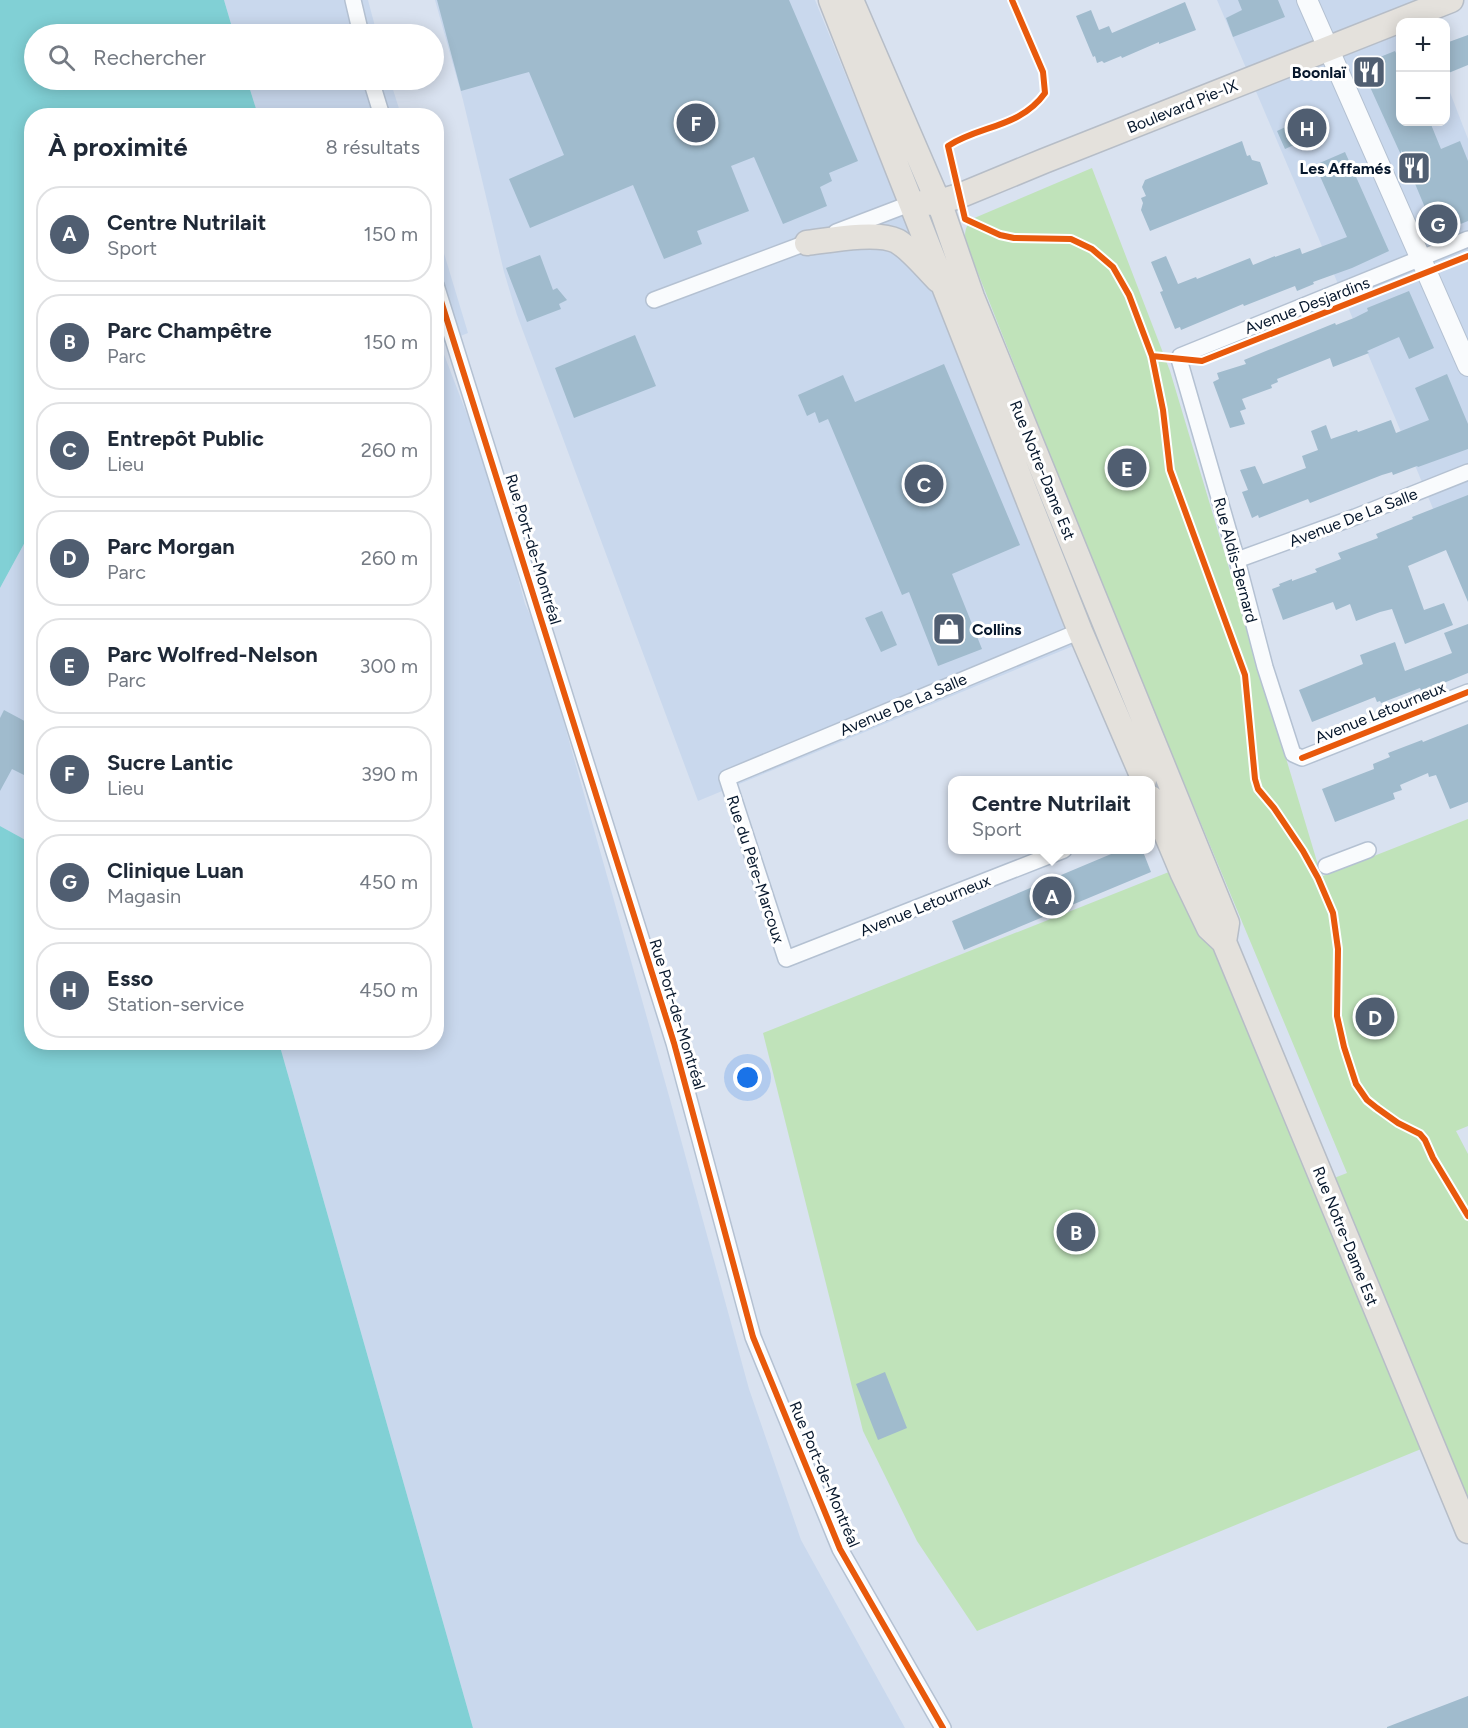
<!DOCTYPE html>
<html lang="fr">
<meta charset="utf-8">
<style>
:root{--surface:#fff;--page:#f6f6f7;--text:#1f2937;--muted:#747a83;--line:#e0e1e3;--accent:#505e71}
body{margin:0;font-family:Figtree,sans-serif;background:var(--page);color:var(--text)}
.controls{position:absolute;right:18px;top:18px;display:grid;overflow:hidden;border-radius:12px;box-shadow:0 3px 15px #0003}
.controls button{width:54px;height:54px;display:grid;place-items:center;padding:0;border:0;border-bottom:2px solid var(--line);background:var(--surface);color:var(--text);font:30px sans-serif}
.you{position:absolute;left:748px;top:1078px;width:21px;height:21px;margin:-15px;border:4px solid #fff;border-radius:50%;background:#1a73e8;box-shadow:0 0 0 9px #1a73e833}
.badge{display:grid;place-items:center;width:39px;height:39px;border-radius:50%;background:var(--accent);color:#fff;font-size:20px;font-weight:700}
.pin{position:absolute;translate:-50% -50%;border:3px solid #fff;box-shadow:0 2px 6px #0006}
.popup{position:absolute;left:948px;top:776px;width:207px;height:78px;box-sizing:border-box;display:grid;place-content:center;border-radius:12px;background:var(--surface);filter:drop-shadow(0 2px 4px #0005);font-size:20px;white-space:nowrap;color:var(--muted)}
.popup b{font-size:22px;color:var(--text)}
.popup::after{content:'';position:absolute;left:50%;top:100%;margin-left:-12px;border:12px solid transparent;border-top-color:var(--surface)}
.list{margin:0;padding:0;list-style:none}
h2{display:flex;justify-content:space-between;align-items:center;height:78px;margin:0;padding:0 24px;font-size:26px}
h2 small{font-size:20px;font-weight:400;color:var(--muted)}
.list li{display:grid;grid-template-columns:39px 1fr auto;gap:18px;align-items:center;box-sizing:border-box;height:96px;margin:0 12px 12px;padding:0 12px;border:2px solid var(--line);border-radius:24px}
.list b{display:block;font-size:22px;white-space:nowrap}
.list p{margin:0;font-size:20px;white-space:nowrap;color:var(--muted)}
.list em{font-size:20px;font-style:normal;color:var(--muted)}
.icon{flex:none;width:33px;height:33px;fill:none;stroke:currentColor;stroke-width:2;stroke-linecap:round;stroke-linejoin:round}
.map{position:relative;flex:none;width:1468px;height:1728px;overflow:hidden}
.search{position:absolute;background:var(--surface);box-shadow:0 3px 15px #0003;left:24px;top:24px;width:420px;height:66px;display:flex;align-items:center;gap:15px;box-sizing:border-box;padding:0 21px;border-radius:33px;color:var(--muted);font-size:22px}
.panel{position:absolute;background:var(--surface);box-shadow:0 3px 15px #0003;left:24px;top:108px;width:420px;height:942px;border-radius:24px}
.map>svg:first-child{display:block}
.built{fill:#c9d8ed}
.green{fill:#c0e3ba}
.water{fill:#81d0d5}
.building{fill:#a0bbcd}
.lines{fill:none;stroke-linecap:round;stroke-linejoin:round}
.minor-casing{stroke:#b4c1d2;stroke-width:18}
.tertiary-casing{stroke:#b4c1d2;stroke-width:22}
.primary-casing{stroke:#b6bdc7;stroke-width:27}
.minor{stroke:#f9fbfd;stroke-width:15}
.tertiary{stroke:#f9fbfd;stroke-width:20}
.primary{stroke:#e4e1dc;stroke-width:24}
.cycleway-casing{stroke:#fff;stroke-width:10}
.cycleway{stroke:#e8590c;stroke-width:6}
.labels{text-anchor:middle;stroke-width:6;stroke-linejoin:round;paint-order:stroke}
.poi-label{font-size:16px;font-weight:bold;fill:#06172c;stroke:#fff;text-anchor:end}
.street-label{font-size:16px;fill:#06172c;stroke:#fff}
</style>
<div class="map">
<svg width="1468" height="1728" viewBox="0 0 1468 1728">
<rect width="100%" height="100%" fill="#d9e2f0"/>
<path class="built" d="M224,0H368L377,34H234Z
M435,0H815L1078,644L698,801L517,315L504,272L463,100Z
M1217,0H1413L1418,12L1400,22V122H1446V82L1468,139V593L1402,434Z
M247,80H390L401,115H258Z
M437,230L468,333L440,344L525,566L516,570L525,604L539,634L669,1096L749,1389L801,1540L905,1728H473L279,1043L436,1042Z
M31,531V843L0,826V588Z"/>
<path class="green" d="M1092,168L1170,371L1318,865L1323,876L1468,819V1126L1456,1131L1468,1154V1530L1324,1182L1347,1173L1103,589L966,243C964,233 965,227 972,219Z
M1189,864L1426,1447L977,1631L917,1541L863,1431L763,1033Z"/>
<path class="water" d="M0,0H224L234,34H34V80H247L258,115L32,116L31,531L0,588Z
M0,826L31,843L32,1042L279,1043L473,1728H0Z"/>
<path class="building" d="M437,0H789L858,161L829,173L832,181L820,187L827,206L783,224L754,157L731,166L749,211L697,231L702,244L664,259L633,185L530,228L509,179L564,155L529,72L461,91Z
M1238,0H1278L1285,17L1233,37L1226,18L1242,10Z
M1185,2L1196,30L1159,44V42L1122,58L1121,56L1104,63L1102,61L1097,63L1095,56L1093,57L1076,16L1091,10L1099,30L1109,26L1112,33Z
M1468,35V65L1446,74V43Z
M1395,51L1401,63V122H1430L1441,149L1460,141L1468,161V221L1436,234L1401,150V155L1360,65Z
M1317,112L1325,131L1285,149L1277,131Z
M1242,141L1247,156L1250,155L1252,160L1260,162L1268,184L1150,231L1141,210L1143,203L1141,198L1146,196L1142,187L1145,180Z
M1345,152L1389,251L1352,268L1313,282L1314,284L1297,291L1295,286L1244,306L1243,304L1181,330L1180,327L1175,329L1160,292L1163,291L1151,262L1166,256L1178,284L1196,277L1197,279L1250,258L1253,265L1275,256V257L1300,248L1302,254L1347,237L1315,165Z
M540,255L553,290L557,288L567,300L559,304L561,309L527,322L506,268Z
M1409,291L1434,348L1409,359L1399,337L1367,351L1369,353L1333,367L1330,358L1320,362L1277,379L1278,382L1271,385L1272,388L1242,399L1246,409L1240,411L1245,424L1230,428L1213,382L1219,379L1217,373L1246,364L1244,360L1335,323L1336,325L1354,318L1368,311L1367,308Z
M635,335L656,386L574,418L555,368Z
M944,364L1020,545L952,574L982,649L938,666L909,592L902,595L828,419L819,423L815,412L807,416L798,395L843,375L855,402Z
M1447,374L1468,424V449L1418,467L1417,466L1393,475L1392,472L1382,475L1310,503L1308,499L1259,518L1258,515L1252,518L1242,492L1248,490L1240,470L1255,466L1263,484L1306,468L1302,456L1318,450L1311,431L1326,425L1331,439L1357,430L1358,432L1391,420L1396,433L1429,420L1415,388Z
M1468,495V602L1446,550L1408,566L1424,610L1444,603L1453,625L1405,644L1392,609L1380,612L1356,621L1350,604L1336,610L1333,602L1283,620L1272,589L1280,586L1279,584L1292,579V581L1317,572L1315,569L1341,559L1338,553L1378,538L1376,534L1413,519L1412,517Z
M882,611L897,645L881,652L865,618Z
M1468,624V673L1422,692L1420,688L1381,703L1380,701L1377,702L1375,697L1312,722L1299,690L1363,664L1360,655L1395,642L1405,671L1452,653L1444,633Z
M4,710L32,725V779L12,769L0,791V718Z
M1468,724V802L1450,809L1436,775L1429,777L1428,773L1400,785L1402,790L1393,793L1395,799L1335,822L1322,789L1374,769L1373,764L1390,757L1388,753L1422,740L1423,742Z
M1123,849H1142L1151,872L964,950L952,921Z
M885,1372L907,1428L878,1440L856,1384Z
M1468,1696V1728H1387V1727Z"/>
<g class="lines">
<defs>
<path id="minor" d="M353,0L361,34
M371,80L382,116
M836,232L912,203
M1468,239L1180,356L1179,359L1237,560L1265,667L1293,754L1302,758L1468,692
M436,285L674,1043L753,1337L840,1549L943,1728
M654,300L814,240
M1237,560L1355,517L1468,472
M1064,850L786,959L727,778L1080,631
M1326,866L1368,850"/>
<path id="tertiary" d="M1307,0L1468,366"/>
<path id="primary" d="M831,0L1080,631L1144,780
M851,0L943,213L972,297L1227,923L1224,942
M923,203L939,202L959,196L1044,161L1451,0
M807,243C830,240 877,231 897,241C911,249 926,268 938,280
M1151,798L1183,874L1209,928L1224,942L1468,1531"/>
</defs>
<use href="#minor" class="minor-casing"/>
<use href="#tertiary" class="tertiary-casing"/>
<use href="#primary" class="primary-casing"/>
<use href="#minor" class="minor"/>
<use href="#tertiary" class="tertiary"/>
<use href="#primary" class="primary"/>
<defs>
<path id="cycleway" d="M1012,0L1043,72L1045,93C1020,128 980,125 948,146L965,219L1000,235L1014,238L1071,239L1092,249L1113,267L1129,295L1152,356L1163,410L1170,470L1245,675L1255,779L1258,789L1274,808L1303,851L1318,878L1333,913L1338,949L1337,1016L1344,1047L1356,1084L1367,1100L1377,1108L1398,1123L1420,1134L1425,1140L1433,1158L1468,1216
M436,285L674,1043L753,1337L840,1549L943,1728
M1152,356L1202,361L1468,256
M1302,758L1468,692"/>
</defs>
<use href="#cycleway" class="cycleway-casing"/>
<use href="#cycleway" class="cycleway"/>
</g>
<defs>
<symbol id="restaurant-square" viewBox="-11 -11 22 22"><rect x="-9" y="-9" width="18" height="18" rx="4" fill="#505e71" stroke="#fff"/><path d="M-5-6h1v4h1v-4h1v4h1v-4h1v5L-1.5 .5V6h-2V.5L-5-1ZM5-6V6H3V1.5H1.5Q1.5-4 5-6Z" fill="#fff"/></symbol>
<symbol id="shop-square" viewBox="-11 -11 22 22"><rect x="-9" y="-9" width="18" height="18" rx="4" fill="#505e71" stroke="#fff"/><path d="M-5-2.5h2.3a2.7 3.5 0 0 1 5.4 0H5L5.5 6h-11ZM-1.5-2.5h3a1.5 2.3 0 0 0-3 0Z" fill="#fff"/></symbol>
</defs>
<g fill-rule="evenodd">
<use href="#restaurant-square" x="1350" y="53" width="38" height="38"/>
<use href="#restaurant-square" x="1395" y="149" width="38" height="38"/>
<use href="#shop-square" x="930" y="610" width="38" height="38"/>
</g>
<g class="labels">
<g class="poi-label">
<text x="1346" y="78">Boonlaï</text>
<text x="1391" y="174">Les Affamés</text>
<text x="972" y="635" text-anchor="start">Collins</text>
</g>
<g class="street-label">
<text transform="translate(1182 106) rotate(-22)" y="6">Boulevard Pie-IX</text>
<text transform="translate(1307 305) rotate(-21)" y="6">Avenue Desjardins</text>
<text transform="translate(1043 470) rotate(68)" y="6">Rue Notre-Dame Est</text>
<text transform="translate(1353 517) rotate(-21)" y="6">Avenue De La Salle</text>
<text transform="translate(534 549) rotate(73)" y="6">Rue Port-de-Montréal</text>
<text transform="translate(1236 560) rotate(75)" y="6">Rue Aldis-Bernard</text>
<text transform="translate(903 704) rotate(-23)" y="6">Avenue De La Salle</text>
<text transform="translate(1380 712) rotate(-22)" y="6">Avenue Letourneux</text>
<text transform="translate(756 869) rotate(72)" y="6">Rue du Père-Marcoux</text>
<text transform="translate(925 905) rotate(-22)" y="6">Avenue Letourneux</text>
<text transform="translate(678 1014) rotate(73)" y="6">Rue Port-de-Montréal</text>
<text transform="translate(1346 1236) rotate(68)" y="6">Rue Notre-Dame Est</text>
<text transform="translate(825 1474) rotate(67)" y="6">Rue Port-de-Montréal</text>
</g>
</g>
</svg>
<div class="controls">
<button>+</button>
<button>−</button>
</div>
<div class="you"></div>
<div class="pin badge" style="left:1052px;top:896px">A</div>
<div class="popup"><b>Centre Nutrilait</b>Sport</div>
<div class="pin badge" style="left:1076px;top:1232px">B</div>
<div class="pin badge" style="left:924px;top:484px">C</div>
<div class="pin badge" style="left:1375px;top:1017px">D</div>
<div class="pin badge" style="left:1127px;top:468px">E</div>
<div class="pin badge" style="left:696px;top:123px">F</div>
<div class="pin badge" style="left:1438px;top:224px">G</div>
<div class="pin badge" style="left:1307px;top:128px">H</div>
<div class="search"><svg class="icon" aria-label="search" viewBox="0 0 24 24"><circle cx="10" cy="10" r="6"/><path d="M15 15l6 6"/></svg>Rechercher</div>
<section class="panel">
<h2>À proximité<small>8 résultats</small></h2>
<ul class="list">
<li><span class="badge">A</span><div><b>Centre Nutrilait</b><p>Sport</p></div><em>150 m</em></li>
<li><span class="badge">B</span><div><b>Parc Champêtre</b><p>Parc</p></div><em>150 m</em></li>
<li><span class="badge">C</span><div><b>Entrepôt Public</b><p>Lieu</p></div><em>260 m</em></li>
<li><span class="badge">D</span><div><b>Parc Morgan</b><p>Parc</p></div><em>260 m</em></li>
<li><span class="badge">E</span><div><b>Parc Wolfred-Nelson</b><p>Parc</p></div><em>300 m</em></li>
<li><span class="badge">F</span><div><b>Sucre Lantic</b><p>Lieu</p></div><em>390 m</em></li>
<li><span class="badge">G</span><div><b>Clinique Luan</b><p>Magasin</p></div><em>450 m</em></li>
<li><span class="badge">H</span><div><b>Esso</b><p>Station-service</p></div><em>450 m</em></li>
</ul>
</section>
</div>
